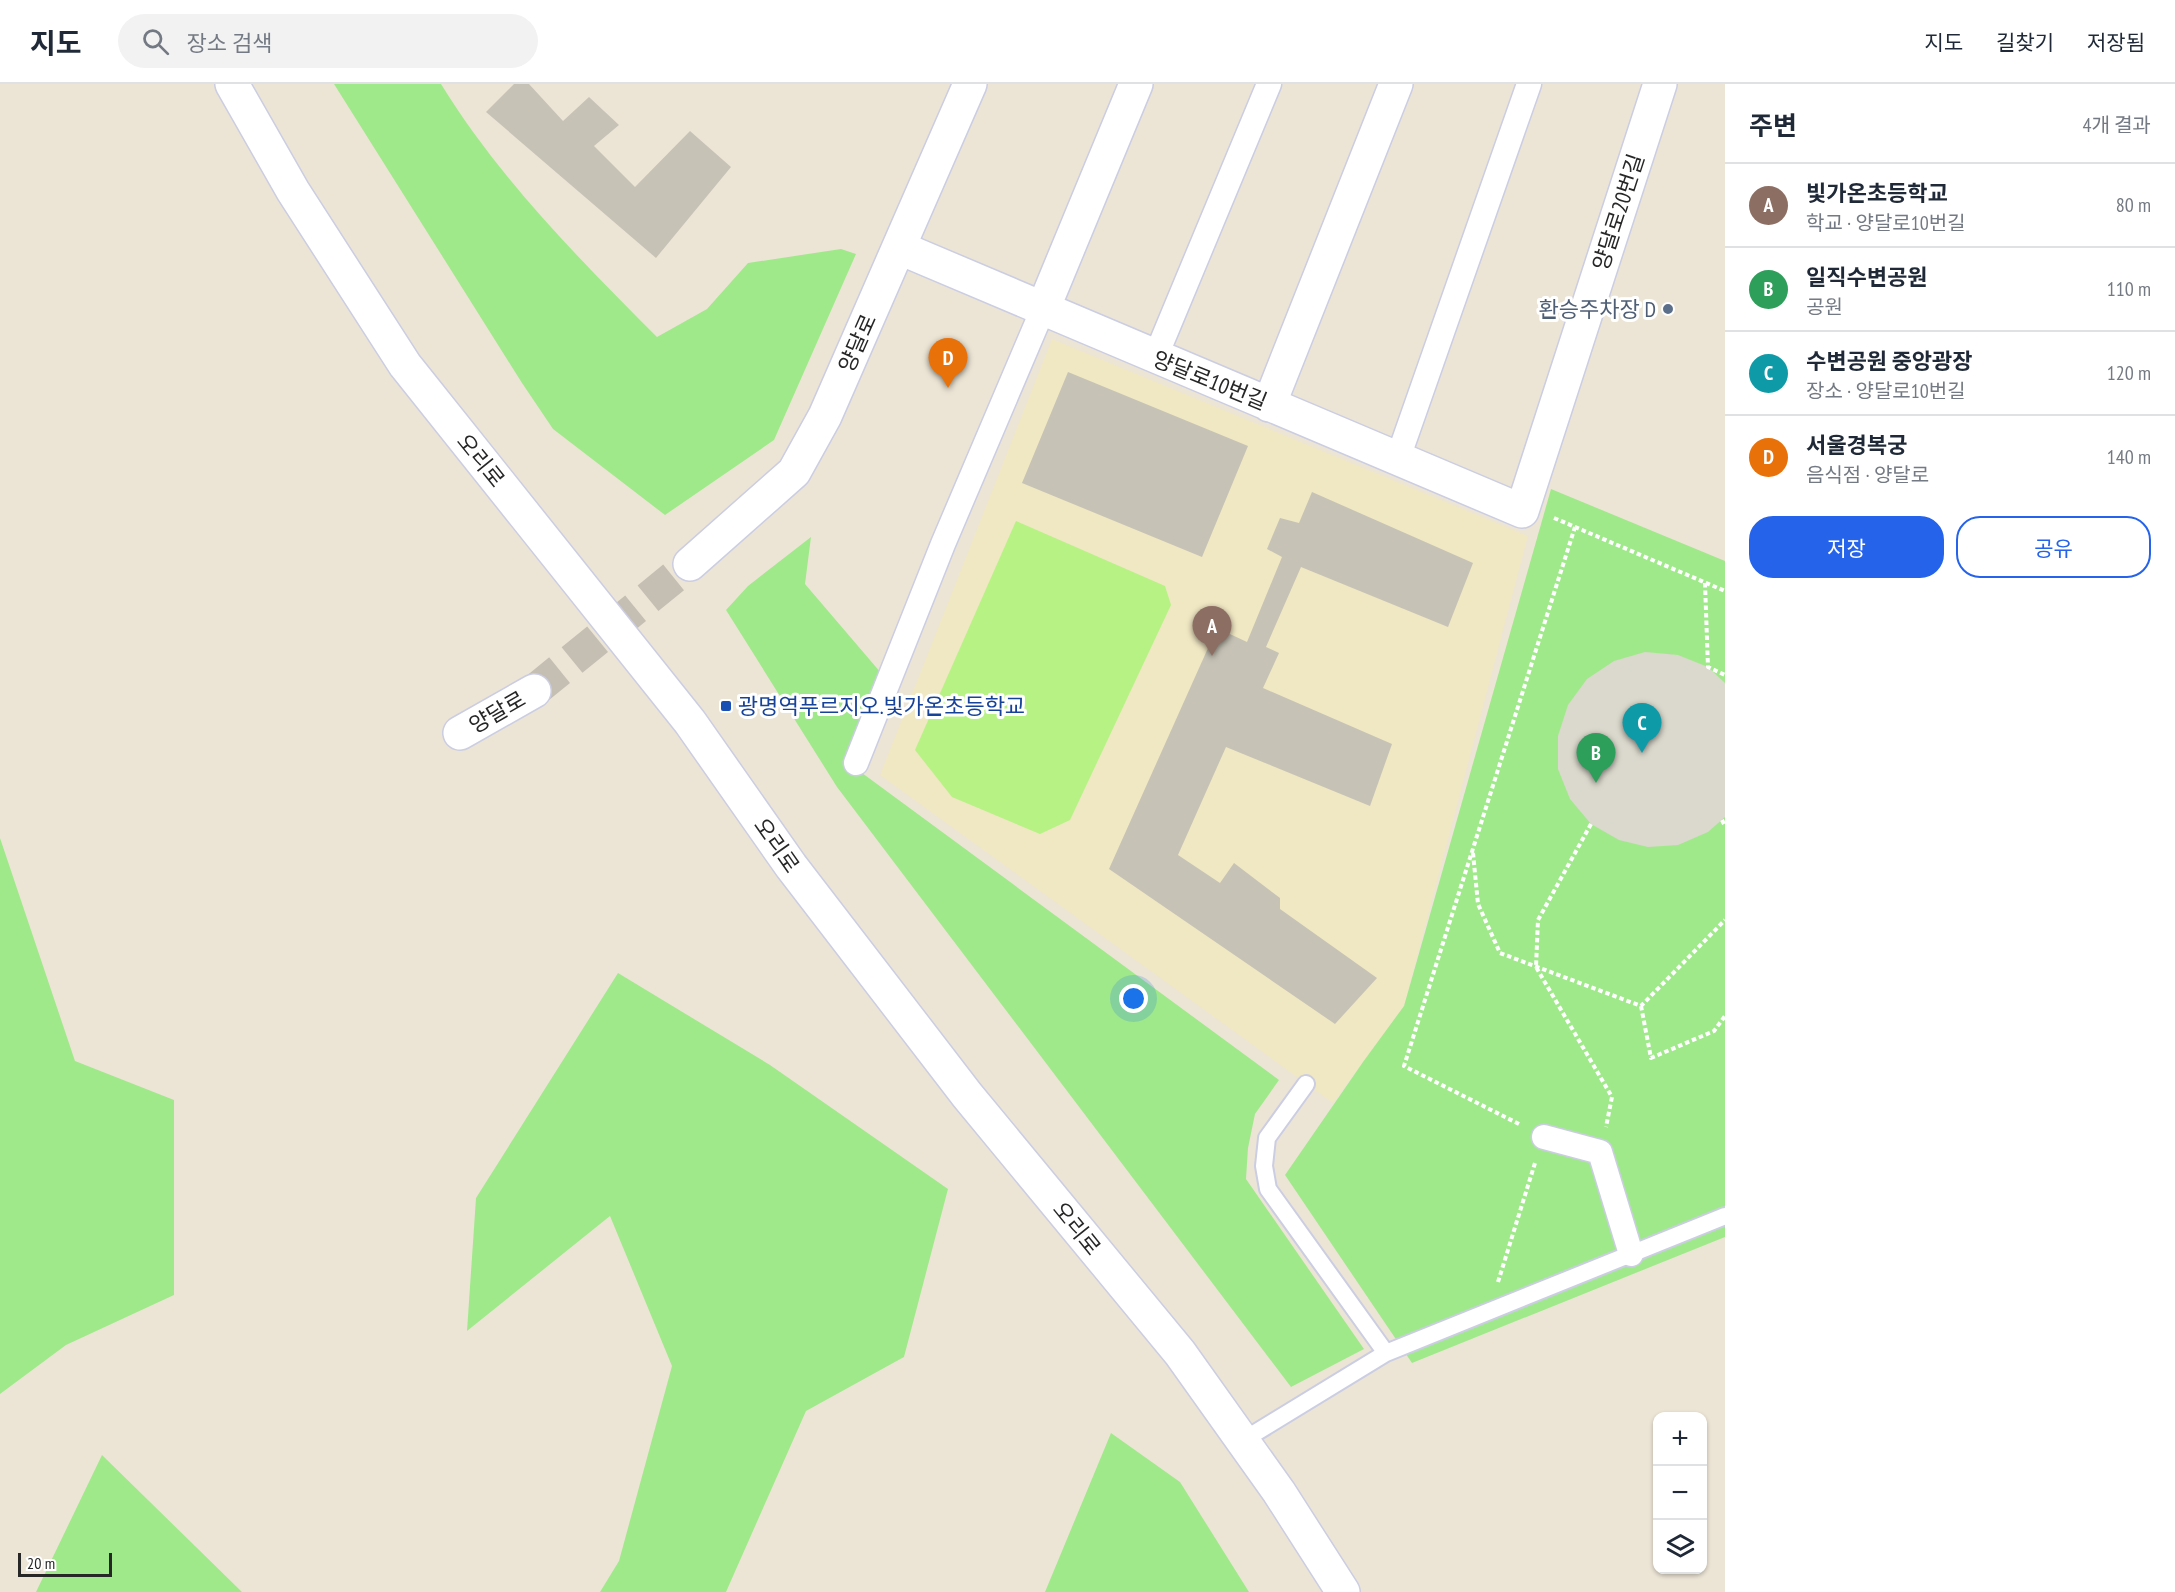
<!DOCTYPE html>
<html lang="ko">
<meta charset="utf-8">
<style>
:root{--surface:#fff;--page:#f2f2f3;--text:#1f2937;--muted:#747a83;--line:#e0e1e3;--accent:#2563eb}
body{margin:0;font-family:"PT Sans Narrow","Noto Sans KR",sans-serif;background:var(--page);color:var(--text)}
.controls{position:absolute;right:18px;bottom:18px;display:grid;overflow:hidden;border-radius:12px;box-shadow:0 2px 4px #0004}
.controls button{width:54px;height:54px;display:grid;place-items:center;padding:0;border:0;border-bottom:2px solid var(--line);background:var(--surface);color:var(--text);font:30px sans-serif}
.scale{position:absolute;left:18px;bottom:15px;width:94px;box-sizing:border-box;padding-left:6px;border:3px solid #272727;border-top:0;font-size:16px;line-height:21px;white-space:nowrap;color:#272727;-webkit-text-stroke:4px #fff;paint-order:stroke}
.you{position:absolute;left:1134px;top:915px;width:21px;height:21px;margin:-15px;border:4px solid #fff;border-radius:50%;background:#1a73e8;box-shadow:0 0 0 9px #1a73e833}
.badge{display:grid;place-items:center;width:39px;height:39px;border-radius:50%;background:var(--accent);color:#fff;font-size:20px;font-weight:700}
.pin{position:absolute;translate:-50% -50px;filter:drop-shadow(0 2px 3px #0008)}
.pin::after{content:'';position:absolute;top:32px;width:21px;height:18px;background:inherit;clip-path:polygon(0 0,100% 0,50% 100%)}
.list{margin:0;padding:0;list-style:none}
h2{display:flex;justify-content:space-between;align-items:center;height:78px;margin:0;padding:0 24px;font-size:26px}
h2 small{font-size:20px;font-weight:400;color:var(--muted)}
.list li{display:grid;grid-template-columns:39px 1fr auto;gap:18px;align-items:center;box-sizing:border-box;height:84px;padding:0 24px;border-top:2px solid var(--line)}
.list b{display:block;font-size:22px;white-space:nowrap}
.list p{margin:0;font-size:20px;white-space:nowrap;color:var(--muted)}
.list em{font-size:20px;font-style:normal;color:var(--muted)}
.actions{display:flex;gap:12px;padding:18px 24px}
.actions a{flex:1;padding:14px 0;border:2px solid var(--accent);border-radius:24px;text-align:center;font-size:21px;color:var(--accent)}
.actions .main{background:var(--accent);color:#fff}
.icon{flex:none;width:33px;height:33px;fill:none;stroke:currentColor;stroke-width:2;stroke-linecap:round;stroke-linejoin:round}
.map{position:relative;flex:none;width:1725px;height:1508px;overflow:hidden}
header{display:flex;align-items:center;gap:36px;box-sizing:border-box;height:84px;padding:0 30px;background:var(--surface);border-bottom:2px solid var(--line)}
header strong{font-size:28px}
nav{display:flex;gap:33px;margin-inline-start:auto;font-size:21px}
.search{width:420px;height:54px;background:var(--page);display:flex;align-items:center;gap:15px;box-sizing:border-box;padding:0 21px;border-radius:33px;color:var(--muted);font-size:22px}
main{display:flex}
aside{flex:1;background:var(--surface)}
.map>svg:first-child{display:block}
.education{fill:#f0e7c3}
.green{fill:#a0e98b}
.pitch{fill:#b7f285}
.plaza{fill:#dbd8cd}
.building{fill:#c6c2b6}
.lines{fill:none;stroke-linecap:round;stroke-linejoin:round}
.tertiary-tunnel{stroke:#c5bfb3;stroke-width:33;stroke-dasharray:33 16;stroke-linecap:butt}
.service-casing{stroke:#cbcde2;stroke-width:20}
.pedestrian-casing{stroke:#cbcde2;stroke-width:27}
.minor-casing{stroke:#cbcde2;stroke-width:36}
.tertiary-casing{stroke:#cbcde2;stroke-width:36}
.secondary-casing{stroke:#cbcde2;stroke-width:36}
.path{stroke:#fff;stroke-width:4;stroke-dasharray:4.5 3;stroke-linecap:butt}
.service{stroke:#fff;stroke-width:16}
.pedestrian{stroke:#fff;stroke-width:24}
.minor{stroke:#fff;stroke-width:33}
.tertiary{stroke:#fff;stroke-width:33}
.secondary{stroke:#fff;stroke-width:33}
.service-dot{fill:#5c6f8a;stroke:#fff;stroke-width:2}
.transit-dot{fill:#1a4fb4;stroke:#fff;stroke-width:2}
.labels{text-anchor:middle;stroke-width:6;stroke-linejoin:round;paint-order:stroke}
.street-label{font-size:22px;fill:#272727;stroke:#fff}
.service-label{font-size:22px;fill:#4e5e75;stroke:#fff;text-anchor:end}
.transit-label{font-size:22px;fill:#164399;stroke:#fff;text-anchor:start}
</style>
<header>
<strong>지도</strong>
<div class="search"><svg class="icon" aria-label="search" viewBox="0 0 24 24"><circle cx="10" cy="10" r="6"/><path d="M15 15l6 6"/></svg>장소 검색</div>
<nav><a>지도</a><a>길찾기</a><a>저장됨</a></nav>
</header>
<main>
<div class="map">
<svg width="1725" height="1508" viewBox="0 0 1725 1508">
<rect width="100%" height="100%" fill="#ece5d6"/>
<path class="education" d="M1052,255L1528,452L1404,922L1333,1019L880,691Z"/>
<path class="green" d="M334,0H441C498,93 580,176 657,253L707,225L748,179L841,165L856,170L774,356L665,431L553,345L522,299Z
M1551,405L1725,477V1153L1412,1279L1285,1091L1363,978L1404,922Z
M811,453L805,500L899,610L862,689L1279,996L1255,1030L1248,1064L1246,1095L1364,1265L1291,1303L837,703L726,526L748,502Z
M0,754L75,977L174,1016V1211L66,1261L0,1310Z
M618,889L770,981L948,1105L904,1273L806,1327L726,1508H600L619,1477L672,1282L610,1132L467,1247L476,1114Z
M1111,1349L1180,1398L1249,1508H1045Z
M102,1371L242,1508H36Z"/>
<path class="pitch" d="M1016,437L1165,502L1171,521L1070,736L1040,750L952,713L915,666Z"/>
<path class="plaza" d="M1645,568L1678,571L1708,583L1725,599V733L1708,748L1678,761L1648,763L1619,756L1591,740L1570,715L1558,685V652L1568,621L1587,595L1614,577Z"/>
<path class="building" d="M514,0H529L563,37L589,13L619,41L594,62L635,103L690,47L731,83L656,174L486,28Z
M1068,288L1248,362L1202,473L1022,399Z
M1312,408L1473,479L1448,543L1301,483L1266,563L1279,569L1263,604L1392,660L1370,722L1226,663L1178,771L1220,799L1234,779L1280,814V825L1377,894L1335,940L1109,785L1217,544L1247,558L1282,473L1267,465L1280,434L1299,439Z"/>
<g class="lines">
<path class="tertiary-tunnel" d="M534,607L690,480"/>
<defs>
<path id="service" d="M1306,1000L1267,1054L1264,1082L1268,1105L1386,1269
M1242,1357L1386,1269L1725,1132"/>
<path id="pedestrian" d="M1155,274L1269,0
M1398,374L1529,0
M856,679L943,460L1043,225
M1544,1053L1600,1068L1631,1170"/>
<path id="minor" d="M900,164L1522,427L1660,0
M1043,225L1136,0
M1269,321L1396,0"/>
<path id="tertiary" d="M690,480L794,388L825,332L970,0
M460,649L534,607"/>
<path id="secondary" d="M232,0L293,107L405,281L690,638L791,782L967,1011L1180,1269L1279,1408L1343,1508"/>
</defs>
<use href="#service" class="service-casing"/>
<use href="#pedestrian" class="pedestrian-casing"/>
<use href="#minor" class="minor-casing"/>
<use href="#tertiary" class="tertiary-casing"/>
<use href="#secondary" class="secondary-casing"/>
<path class="path" d="M1554,434L1725,507
M1705,499L1708,583L1725,591
M1722,736L1725,742
M1591,740L1538,836L1536,883L1612,1013L1606,1043
M1473,769L1478,820L1500,869L1641,922L1725,836
M1641,922L1651,974L1714,947L1725,932
M1519,1040L1404,982L1575,443
M1498,1198L1535,1079"/>
<use href="#service" class="service"/>
<use href="#pedestrian" class="pedestrian"/>
<use href="#minor" class="minor"/>
<use href="#tertiary" class="tertiary"/>
<use href="#secondary" class="secondary"/>
</g>
<circle class="service-dot" cx="1668" cy="225" r="6"/>
<rect class="transit-dot" x="720" y="616" width="12" height="12" rx="3"/>
<g class="labels">
<g class="street-label">
<text transform="translate(1618 128) rotate(-72)" y="8">양달로20번길</text>
<text transform="translate(857 259) rotate(-66)" y="8">양달로</text>
<text transform="translate(1210 296) rotate(22)" y="8">양달로10번길</text>
<text transform="translate(481 376) rotate(51)" y="8">오리로</text>
<text transform="translate(497 628) rotate(-30)" y="8">양달로</text>
<text transform="translate(777 761) rotate(55)" y="8">오리로</text>
<text transform="translate(1077 1144) rotate(51)" y="8">오리로</text>
</g>
<g class="service-label">
<text x="1656" y="233">환승주차장 D</text>
</g>
<g class="transit-label">
<text x="738" y="630">광명역푸르지오.빛가온초등학교</text>
</g>
</g>
</svg>
<div class="controls">
<button>+</button>
<button>−</button>
<button><svg class="icon" aria-label="layers" viewBox="0 0 24 24"><path d="M12 4l9 5-9 5-9-5zM3 14l9 5 9-5"/></svg></button>
</div>
<div class="scale">20 m</div>
<div class="you"></div>
<div class="pin badge" style="left:1212px;top:572px;background:#8d6e63">A</div>
<div class="pin badge" style="left:1596px;top:699px;background:#2e9e5b">B</div>
<div class="pin badge" style="left:1642px;top:669px;background:#0f9aa8">C</div>
<div class="pin badge" style="left:948px;top:304px;background:#e8710a">D</div>
</div>
<aside>
<h2>주변<small>4개 결과</small></h2>
<ul class="list">
<li><span class="badge" style="background:#8d6e63">A</span><div><b>빛가온초등학교</b><p>학교 · 양달로10번길</p></div><em>80 m</em></li>
<li><span class="badge" style="background:#2e9e5b">B</span><div><b>일직수변공원</b><p>공원</p></div><em>110 m</em></li>
<li><span class="badge" style="background:#0f9aa8">C</span><div><b>수변공원 중앙광장</b><p>장소 · 양달로10번길</p></div><em>120 m</em></li>
<li><span class="badge" style="background:#e8710a">D</span><div><b>서울경복궁</b><p>음식점 · 양달로</p></div><em>140 m</em></li>
</ul>
<div class="actions"><a class="main">저장</a><a>공유</a></div>
</aside>
</main>
